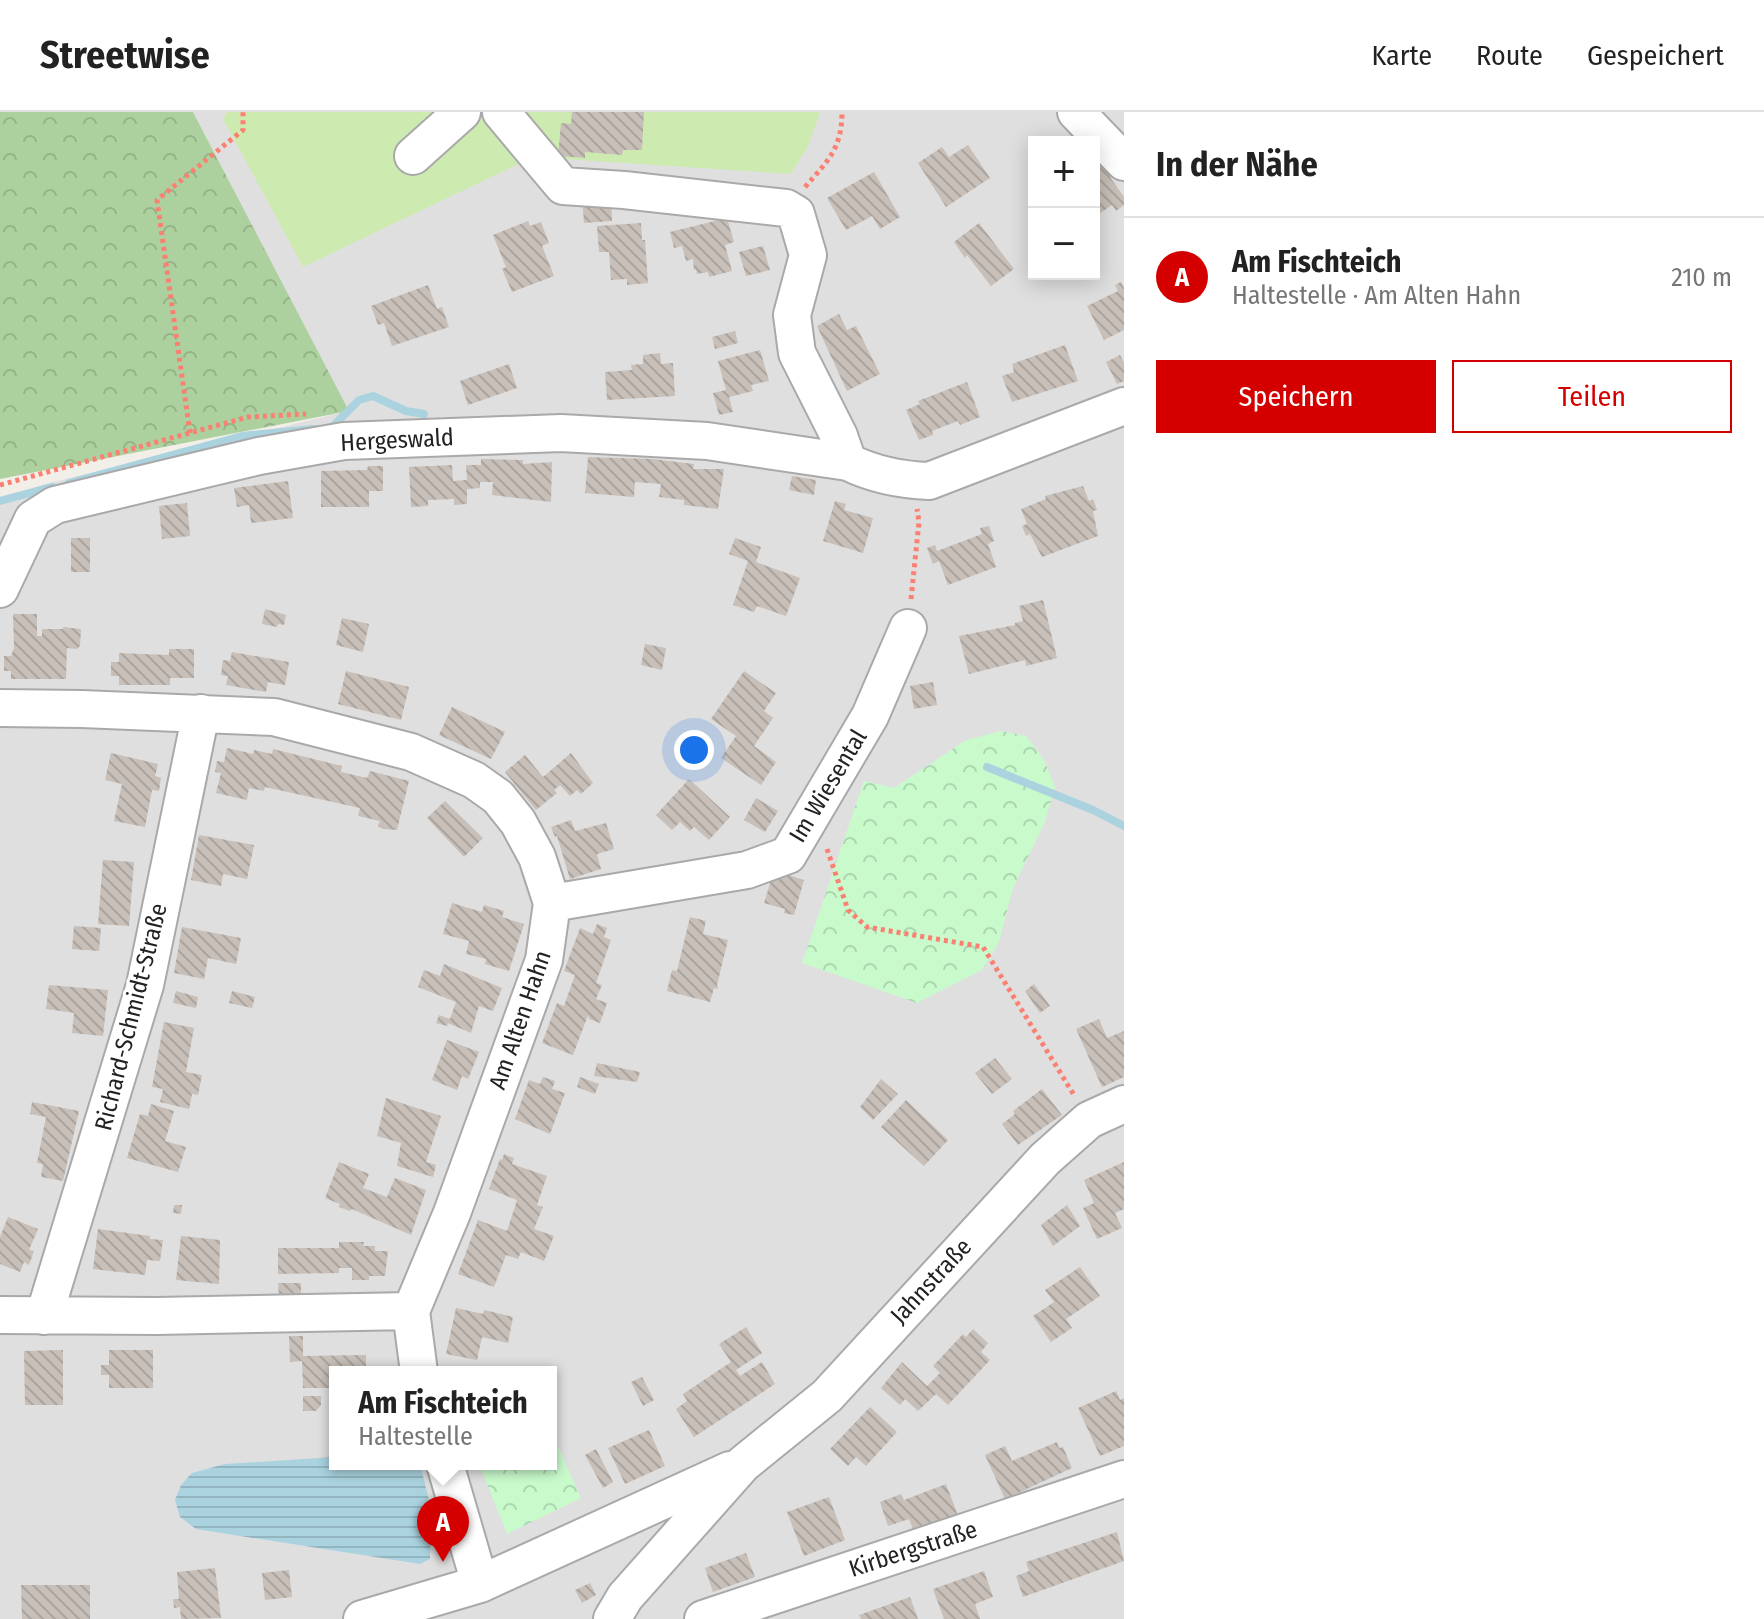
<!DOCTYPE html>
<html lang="de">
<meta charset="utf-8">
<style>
:root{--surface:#fff;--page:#f2f2f2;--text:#222;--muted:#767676;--line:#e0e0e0;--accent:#d40000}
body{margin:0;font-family:"Fira Sans Condensed",sans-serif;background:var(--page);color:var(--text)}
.controls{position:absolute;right:24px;top:24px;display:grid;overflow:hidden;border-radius:0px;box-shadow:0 4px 20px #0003}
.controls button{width:72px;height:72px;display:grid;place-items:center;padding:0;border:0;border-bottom:2px solid var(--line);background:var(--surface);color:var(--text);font:40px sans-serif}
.you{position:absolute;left:694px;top:638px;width:28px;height:28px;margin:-20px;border:6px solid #fff;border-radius:50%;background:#1a73e8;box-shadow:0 0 0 12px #1a73e833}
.badge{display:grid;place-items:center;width:52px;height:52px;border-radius:50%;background:var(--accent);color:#fff;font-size:26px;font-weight:700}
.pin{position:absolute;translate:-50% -66px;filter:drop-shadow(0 2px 4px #0008)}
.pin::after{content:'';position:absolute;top:42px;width:28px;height:24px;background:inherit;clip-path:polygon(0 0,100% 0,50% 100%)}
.popup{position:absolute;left:329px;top:1254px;width:228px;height:104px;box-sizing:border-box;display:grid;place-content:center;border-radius:0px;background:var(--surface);filter:drop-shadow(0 2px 6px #0005);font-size:26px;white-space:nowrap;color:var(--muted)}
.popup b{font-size:30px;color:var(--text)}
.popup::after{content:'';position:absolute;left:50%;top:100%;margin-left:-16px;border:16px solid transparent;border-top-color:var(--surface)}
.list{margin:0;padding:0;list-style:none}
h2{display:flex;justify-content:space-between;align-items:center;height:104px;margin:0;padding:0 32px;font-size:34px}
h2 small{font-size:26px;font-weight:400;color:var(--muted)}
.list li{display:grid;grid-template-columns:52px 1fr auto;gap:24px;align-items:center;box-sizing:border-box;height:120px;padding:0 32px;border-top:2px solid var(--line)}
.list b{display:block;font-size:30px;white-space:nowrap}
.list p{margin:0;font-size:26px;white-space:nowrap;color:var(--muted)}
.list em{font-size:26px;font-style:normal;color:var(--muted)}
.actions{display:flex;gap:16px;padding:24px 32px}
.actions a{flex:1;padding:18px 0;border:2px solid var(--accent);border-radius:0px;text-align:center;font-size:28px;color:var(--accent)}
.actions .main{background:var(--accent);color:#fff}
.map{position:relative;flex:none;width:1124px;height:1507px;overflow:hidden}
header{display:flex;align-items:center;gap:48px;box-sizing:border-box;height:112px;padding:0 40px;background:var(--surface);border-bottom:2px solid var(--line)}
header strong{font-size:38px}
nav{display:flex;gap:44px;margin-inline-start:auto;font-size:28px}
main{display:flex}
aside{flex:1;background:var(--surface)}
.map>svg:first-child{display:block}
.residential{fill:#e0dfdf;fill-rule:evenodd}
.grass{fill:#cdebb0}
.forest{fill:url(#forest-crowns)}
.park{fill:url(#park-crowns)}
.water{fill:url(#water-rules)}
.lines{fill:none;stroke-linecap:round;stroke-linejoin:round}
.stream{stroke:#aad3df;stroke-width:8}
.building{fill:url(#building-back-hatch)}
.minor-casing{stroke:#a9a9a9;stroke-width:40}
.path{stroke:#fa8072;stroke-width:5;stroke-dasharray:4 4;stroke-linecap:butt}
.minor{stroke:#fff;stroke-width:36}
.labels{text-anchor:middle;stroke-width:6;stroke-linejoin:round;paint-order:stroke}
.street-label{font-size:24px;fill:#222;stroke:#fff}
</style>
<header>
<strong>Streetwise</strong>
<nav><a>Karte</a><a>Route</a><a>Gespeichert</a></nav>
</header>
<main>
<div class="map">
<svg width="1124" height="1507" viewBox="0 0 1124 1507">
<defs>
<pattern id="forest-crowns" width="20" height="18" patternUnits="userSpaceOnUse" patternTransform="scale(2)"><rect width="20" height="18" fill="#add19e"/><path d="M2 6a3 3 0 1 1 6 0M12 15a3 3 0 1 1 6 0" fill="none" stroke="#95b388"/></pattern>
<pattern id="park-crowns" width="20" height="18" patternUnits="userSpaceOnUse" patternTransform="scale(2)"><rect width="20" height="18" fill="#c8facc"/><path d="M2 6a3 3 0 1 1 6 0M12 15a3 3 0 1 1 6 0" fill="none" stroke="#acd6af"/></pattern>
<pattern id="water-rules" width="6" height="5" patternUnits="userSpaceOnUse" patternTransform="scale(2)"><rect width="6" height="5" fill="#aad3df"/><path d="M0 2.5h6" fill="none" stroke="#92b5bf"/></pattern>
<pattern id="building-back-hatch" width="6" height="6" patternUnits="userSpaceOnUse" patternTransform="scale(2)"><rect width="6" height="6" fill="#c7bfb8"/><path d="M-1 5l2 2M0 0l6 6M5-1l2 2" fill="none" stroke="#aba49e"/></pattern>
</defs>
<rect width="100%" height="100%" fill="#f2efe9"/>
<path class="residential" d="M193,0H1124V1507H0V386L45,372L348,299ZM1034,30H1094V162H1034ZM335,1260H551V1352H335Z"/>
<path class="grass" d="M227,0H820L808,34L791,62L533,45L303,155L223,7Z"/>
<path class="forest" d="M0,0H193L349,299L0,367Z"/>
<path class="park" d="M1001,619L1026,624L1044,648L1055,675L1045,710L1013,776L999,830L982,858L917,891L802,851L864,669L894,676L966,628Z
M551,1319L581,1386L507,1422L479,1352H551Z"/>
<path class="water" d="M335,1345V1352H414L421,1356L431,1396L430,1447L420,1452L196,1417L180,1405L175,1388L181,1373L192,1361L225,1352Z"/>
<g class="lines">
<path class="stream" d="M327,316L332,315L359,288L373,284L406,299L424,302
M69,371L242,324L314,317
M0,389L52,375
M987,655L1093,698L1124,714"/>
</g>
<path class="building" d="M572,0H644L642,38H623L622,43L585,40V46L558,44L561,11L571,12Z
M968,33L990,66L946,95L918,51L942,35L949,45Z
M1094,41L1115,61L1110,65L1124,85V93L1116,99L1112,93L1096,104L1100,110L1094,115Z
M874,60L900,105L880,117L872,104L846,118L827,86Z
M582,84L611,87L612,109L584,111Z
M727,106L734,130L725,133L732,159L709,165L708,160L697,162L696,157L694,158L693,147L686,149L682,134L674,136L670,120Z
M528,109L530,114L541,110L549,131L542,134L554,164L512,180L502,157L506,155L493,123Z
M641,111L642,128H645L648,171L627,173V167L611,168L609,140H599L597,114Z
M979,111L1014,157L991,174L967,143L965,146L954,130Z
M763,134L770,158L746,164L739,140Z
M1121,170L1124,176V218L1104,228L1087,194L1118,179L1115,173Z
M428,173L437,197L442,195L449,215L392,234L384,211L378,213L371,194Z
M839,202L847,218L856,214L880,262L847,279L817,214Z
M735,219L738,231L715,237L712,225Z
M1065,233L1078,269L1012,290L1002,264L1014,260L1012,252Z
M760,238L769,269L751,273L753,279L729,285L733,300L719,303L713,281L726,278L718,249Z
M660,241L661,252L673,251L675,284L607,288L605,260L632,258L631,253L643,252V243Z
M1120,243L1124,251V269L1117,272L1106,250Z
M509,252L517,276L468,293L460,269Z
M967,270L980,305L960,313L958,309L932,319L933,323L919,328L906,298L920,292L918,289Z
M588,345L652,347L694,352L693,357H724L718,397L684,393V388L659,385L661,372L635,370L634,385L585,381Z
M481,347L523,348V352L552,350L551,390L492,383L493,370H480V376L467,377V392L454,393V387L428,388V394L411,395L409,355L452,353L453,369L467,368L466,353H481Z
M368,354H383V379H369V395H321V359L367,358Z
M792,364L816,368L814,383L789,378Z
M288,369L293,406L251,411L249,393L237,395L234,376Z
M1083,374L1089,389L1093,387L1097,398L1093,399L1098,424L1042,445L1030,422L1026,424L1022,414L1027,412L1021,397L1046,387L1045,384Z
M835,389L846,392L844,398L873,406L863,441L823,429Z
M187,391L190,424L162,427L159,394Z
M989,414L994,429L988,432L996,455L948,473L939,449L933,452L927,436L935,433L937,439L982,422L980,416Z
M71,426H90V460H71Z
M735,426L761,435L756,450L800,466L786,504L757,494L754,500L733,493L748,449L729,442Z
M1043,488L1057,546L1026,554L1025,548L969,562L959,524L1015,513V511L1023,509L1019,494Z
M265,497L286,503L284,513L278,512L277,515L262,512Z
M13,502H37V524H42V517H63V515L81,517L80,534L77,537L67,536L66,567H11V559H4V544H11L14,536Z
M342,506L369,512L363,540L336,533Z
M645,532L666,536L662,558L641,553Z
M169,537H194V566H170V573H119V564H111V550H119V541L169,543Z
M232,540L289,550L285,573L268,570L266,580L226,573L228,564L221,563L223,548L230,549Z
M346,559L409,575L401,608L338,592Z
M744,559L776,581L764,599L773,606L754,634L776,650L761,673L721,646L736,624L711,607Z
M933,570L937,593L914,597L910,574Z
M452,595L505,620L491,647L439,623Z
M227,636L253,642L254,638L272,642L273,637L342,654L341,660L367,666L370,659L409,669L397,718L383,717L378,714L380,709L358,704L360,696L265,675L264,679L249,676L247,688L216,681L221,661L215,660L217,649L224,650Z
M111,641L158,652L155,664L161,666L159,679L152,678L145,715L114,709L122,672L105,668Z
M571,641L593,671L581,682L577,678L570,684L560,673L554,678L557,681L536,698L505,660L525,643L543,665Z
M689,667L730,705L709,728L694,715L690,719L680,710L672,718L656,703Z
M756,686L778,699L765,720L744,708Z
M445,689L483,726L464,745L427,706Z
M571,708L575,719L606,711L614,737L597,742L601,757L570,767L557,724L555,725L551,715Z
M199,723L254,733L247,767L223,762L221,774L191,768Z
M103,748L134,750L129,814L98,812Z
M782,761L804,768L794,803L784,801L785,797L764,791L771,768Z
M452,791L482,800L484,793L504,799L502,805L524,812L509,859L485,852L486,847L466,842L469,829L443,822Z
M690,805L706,809L703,822L728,828L717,873L718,877L714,876L710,890L667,879L672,858L677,859Z
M597,812L607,816L604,825L611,828L596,871L602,873L596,887L607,891L600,911L589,907L588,903L573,943L542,931L557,891L564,894L575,863L564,859L580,816L593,822Z
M74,814L101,816L99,839L72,837Z
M182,815L241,826L236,852L208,846L204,867L174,861Z
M444,852L502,876L493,899L479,894L471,921L448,911L447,914L436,911L439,903L450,907L456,890L418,875L424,858L440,864Z
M1034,872L1050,894L1040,901L1025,879Z
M49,873L108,878L103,924L72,921L74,901L46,897Z
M176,879L198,885L196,896L173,891Z
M232,879L255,885L252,896L229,891Z
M1099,907L1107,926L1124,919V965L1102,975L1076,917Z
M164,910L194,916L186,960L202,963L198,983L192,982L189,997L160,990L163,977L152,975Z
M447,928L479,940L468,967L462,964L457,978L432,968Z
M995,946L1012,967L992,982L975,961Z
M597,951L640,960L637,970L594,964Z
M543,965L555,969L552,977L565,981L550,1022L515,1007L529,968L540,972Z
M580,965L599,972L595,982L577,975Z
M881,967L898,982L873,1008L860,995Z
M1042,977L1062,1003L1018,1033L1002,1012L1015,1002L1013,999Z
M386,986L441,1004L426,1050L436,1053L433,1065L397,1054L401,1031L377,1024Z
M906,988L948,1028L924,1054L881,1015Z
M32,990L79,999L63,1069L41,1065L43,1052L37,1051L46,1005L30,1002Z
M151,992L174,999L165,1029L186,1035L178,1060L127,1046L140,1002L148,1004Z
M504,1042L514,1046L512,1052L547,1064L537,1093L543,1095L534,1117L554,1124L544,1149L521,1140L518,1147L506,1143L494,1175L458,1162L478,1108L507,1119L517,1088L489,1077L500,1047L502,1048Z
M339,1050L369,1062L363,1076L387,1085L395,1066L426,1078L411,1123L352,1097L350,1099L339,1095L340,1092L325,1086Z
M1124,1050V1097L1115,1101L1122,1116L1097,1127L1083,1096L1094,1091L1084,1068Z
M174,1093H182L181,1102L173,1101Z
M1067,1093L1080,1114L1053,1134L1041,1113Z
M8,1105L38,1117L29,1138L34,1139L29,1153L24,1150L20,1160L0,1152V1125Z
M98,1117L150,1124V1127L163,1128L160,1149L147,1148L145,1163L93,1157Z
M181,1124L220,1128L219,1172L176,1168Z
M339,1130H364L363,1134H375V1139H388L385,1164H369V1168H352V1156H339V1161L278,1162V1136H339Z
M1080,1155L1100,1184L1066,1207L1072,1216L1051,1230L1033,1204L1054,1190L1045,1178Z
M278,1171H301V1183H279Z
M456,1196L483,1202L484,1198L513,1205L508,1231L482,1225L477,1248L446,1242Z
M746,1215L762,1241L736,1258L740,1264L762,1250L775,1272L694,1325L676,1297L687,1289L683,1282L731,1250L719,1232Z
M973,1217L988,1231L981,1240L990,1248L948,1293L936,1282L918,1299L905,1287L900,1293L881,1276L902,1250L927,1274L940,1261L933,1254L963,1222L966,1225Z
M289,1224H303V1244L366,1243V1260H335V1276H303L302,1249L290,1250Z
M63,1238V1293H25L24,1239Z
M109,1238H153V1276H109V1263H101V1253H109Z
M642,1265L654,1288L643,1294L631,1270Z
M1116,1279L1120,1288L1124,1286V1334L1100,1344L1078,1296Z
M303,1284H321V1293L316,1299H303Z
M870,1295L897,1320L866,1354L856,1345L848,1354L830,1337Z
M649,1318L665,1354L625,1372L608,1336Z
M1057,1330L1059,1336L1063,1335L1072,1356L1005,1387L985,1343L1005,1334L1012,1349Z
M596,1337L613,1370L603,1376L585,1343Z
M946,1372L959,1406L915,1422L909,1407L888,1414L880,1390L901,1382L904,1388Z
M829,1385L845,1428L804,1444L787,1400Z
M1117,1420L1124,1449L1023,1485L1016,1464L1029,1459L1026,1450Z
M746,1441L755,1465L713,1480L705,1456Z
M215,1456L221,1506L181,1507L180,1495L174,1496L173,1487H179L177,1460Z
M289,1458L292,1485L265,1488L262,1461Z
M984,1459L993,1485L975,1492L980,1507H944L933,1477Z
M590,1471L596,1483L582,1491L575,1478Z
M21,1473H90V1507H22Z
M910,1485L918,1507H861L859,1503Z"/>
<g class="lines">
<defs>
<path id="minor" d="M501,0L563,74L624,78L786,96L796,102L808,143L792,203L797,241L839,324L848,350C875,363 900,368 929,369L1124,294
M1076,0L1124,50
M413,44L462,0
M0,477L33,407L55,393L259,344L344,329L561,321L707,329L848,350
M0,596L82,597L274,605L411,640L474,668L498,685L518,710L537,745L552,791L544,848L452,1101L411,1199L419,1260
M552,791L747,758L788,743L870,604L908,516
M0,1203L157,1204L411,1199
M44,1204L145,873L201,601
M445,1352L480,1472
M362,1507L480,1472L730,1358
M612,1507L625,1485L743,1352L827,1284L1045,1047L1089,1008L1124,992
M703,1507L1124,1367"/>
</defs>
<use href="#minor" class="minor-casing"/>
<path class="path" d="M805,75C828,49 842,36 842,0
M190,321L157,88L243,18V0
M0,373L248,305L306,302
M911,487L919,410L917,397
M827,737L848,798L867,815L983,835L1074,983"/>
<use href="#minor" class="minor"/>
</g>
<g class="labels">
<g class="street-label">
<text transform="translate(397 328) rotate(-3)" y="8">Hergeswald</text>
<text transform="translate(828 674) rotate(-59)" y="8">Im Wiesental</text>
<text transform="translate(131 905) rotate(-76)" y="8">Richard-Schmidt-Straße</text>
<text transform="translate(520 908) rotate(-71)" y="8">Am Alten Hahn</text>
<text transform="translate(931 1169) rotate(-47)" y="8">Jahnstraße</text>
<text transform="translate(913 1437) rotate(-18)" y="8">Kirbergstraße</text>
</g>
</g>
</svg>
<div class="controls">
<button>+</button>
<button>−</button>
</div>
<div class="you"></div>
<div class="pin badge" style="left:443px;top:1450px">A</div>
<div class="popup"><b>Am Fischteich</b>Haltestelle</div>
</div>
<aside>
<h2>In der Nähe<small></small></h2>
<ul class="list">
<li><span class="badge">A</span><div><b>Am Fischteich</b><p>Haltestelle · Am Alten Hahn</p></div><em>210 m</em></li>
</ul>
<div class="actions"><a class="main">Speichern</a><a>Teilen</a></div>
</aside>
</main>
